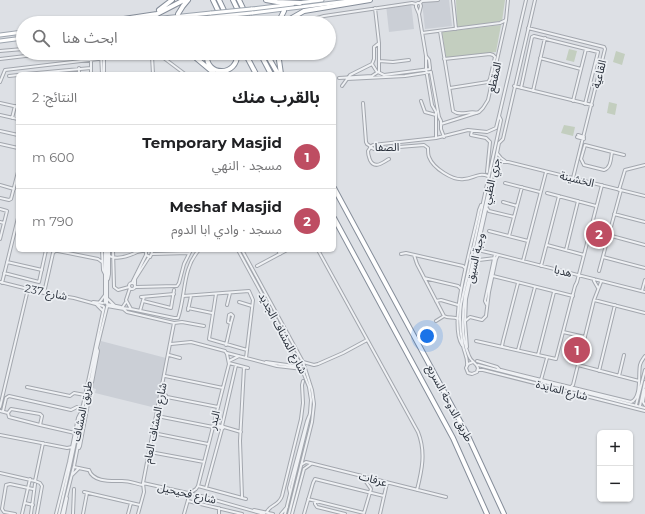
<!DOCTYPE html>
<html lang="ar">
<meta charset="utf-8">
<style>
:root{--surface:#fff;--page:#f6f6f6;--text:#202124;--muted:#757577;--line:#e0e0e0;--accent:#be4d62}
body{margin:0;font-family:Montserrat,"Noto Sans Arabic",sans-serif;background:var(--page);color:var(--text);direction:rtl}
.controls{position:absolute;right:12px;bottom:12px;display:grid;overflow:hidden;border-radius:6px;box-shadow:0 1px 3px #0004}
.controls button{width:36px;height:36px;display:grid;place-items:center;padding:0;border:0;border-bottom:1px solid var(--line);background:var(--surface);color:var(--text);font:20px sans-serif}
.you{position:absolute;left:427px;top:336px;width:14px;height:14px;margin:-10px;border:3px solid #fff;border-radius:50%;background:#1a73e8;box-shadow:0 0 0 6px #1a73e833}
.badge{display:grid;place-items:center;width:26px;height:26px;border-radius:50%;background:var(--accent);color:#fff;font-size:13px;font-weight:700}
.pin{position:absolute;translate:-50% -50%;border:2px solid #fff;box-shadow:0 1px 4px #0006}
.list{margin:0;padding:0;list-style:none}
h2{display:flex;justify-content:space-between;align-items:center;height:52px;margin:0;padding:0 16px;font-size:17px}
h2 small{font-size:13px;font-weight:400;color:var(--muted)}
.list li{display:grid;grid-template-columns:26px 1fr auto;gap:12px;align-items:center;box-sizing:border-box;height:64px;padding:0 16px;border-top:1px solid var(--line)}
.list b{display:block;font-size:15px;white-space:nowrap}
.list p{margin:0;font-size:13px;white-space:nowrap;color:var(--muted)}
.list em{font-size:13px;font-style:normal;color:var(--muted)}
.icon{flex:none;width:22px;height:22px;fill:none;stroke:currentColor;stroke-width:2;stroke-linecap:round;stroke-linejoin:round}
.map{position:relative;flex:none;width:645px;height:514px;overflow:hidden;direction:ltr}
.search{position:absolute;background:var(--surface);box-shadow:0 1px 3px #0004;left:16px;top:16px;width:320px;height:44px;display:flex;align-items:center;gap:10px;box-sizing:border-box;padding:0 14px;border-radius:22px;color:var(--muted);font-size:15px}
.panel{position:absolute;background:var(--surface);box-shadow:0 1px 3px #0004;left:16px;top:72px;width:320px;height:180px;border-radius:6px;direction:rtl}
.map>svg:first-child{display:block}
.built{fill:#cbcfd6}
.green{fill:#c3cebf}
.lines{fill:none;stroke-linecap:round;stroke-linejoin:round}
.minor-casing{stroke:#a3a7ae;stroke-width:4}
.major-casing{stroke:#9da5af;stroke-width:5}
.highway-casing{stroke:#868e9a;stroke-width:6}
.minor{stroke:#eff1f4;stroke-width:2}
.major{stroke:#fff;stroke-width:3}
.highway{stroke:#fff;stroke-width:4}
.major-bridge-casing{stroke:#9da5af;stroke-width:5;stroke-linecap:butt}
.major-bridge{stroke:#fff;stroke-width:3}
.labels{text-anchor:middle;stroke-width:3.5;stroke-linejoin:round;paint-order:stroke}
.street-label{font-size:11px;fill:#282f3a;stroke:#eceff3}
</style>
<div class="map">
<svg width="645" height="514" viewBox="0 0 645 514">
<rect width="100%" height="100%" fill="#dde0e5"/>
<path class="built" d="M437,0H449L452,26L425,29L422,2Z
M411,2L414,29L389,32L386,5Z
M101,341L166,358L156,408L95,393L96,389L92,388Z"/>
<path class="green" d="M456,0H505L502,21L457,27Z
M501,25L496,52L446,58L442,32Z
M569,49L577,51L574,62L566,60Z
M616,51L625,54L622,65L613,62Z
M609,102L617,104L615,115L607,113Z
M564,125L575,127L573,136L561,133Z"/>
<g class="lines">
<defs>
<path id="minor" d="M453,0L456,29
M420,3L422,1L438,0
M375,8L379,43V72
M419,14L421,6L420,3H418L416,4V7L419,14L426,56V69L432,105L436,112V138
M300,23L324,16L412,3L416,4
M528,28L604,47L605,49L573,178
M440,31L453,111C461,117 469,110 477,113
M422,33L500,23L506,20
M17,39L23,41
M0,51L23,49
M101,53L102,74
M157,53L185,74
M426,56L429,60L430,68
M540,58L581,69
M0,59L51,53
M444,59L490,54L493,55L495,57L490,79L488,82L450,88
M91,60V74
M379,61L393,62L409,60
M79,68V74
M377,72L372,64L374,59V47L379,43
M431,73L439,117L441,121V129L444,137
M26,74L91,68
M104,74V53
M153,74L152,56L154,53
M9,76L18,75
M339,78L372,76L378,72L384,75L430,69
M347,79L405,76L431,72
M0,82L5,70L98,59L101,57
M342,86L350,75L372,64
M514,86L592,105
M521,88L532,37L534,36L598,52L585,104
M533,91L545,38
M421,101L425,112L436,115
M573,101L586,49
M0,103L18,107
M363,103L366,142L367,144L370,146
M0,115L18,119
M12,118L15,106
M441,124L479,112L483,108L488,100L506,20L508,0
M0,131L18,135
M472,131L471,135L486,138L490,142L487,172
M578,135L584,137
M577,137L584,139
M0,144L18,148
M585,145L581,159L584,165L604,170C611,168 611,158 612,152
M585,145L624,155
M370,148L368,151C368,155 369,157 370,160C375,170 383,162 389,159
M497,153L501,158L505,161
M495,167L500,162H508L645,196
M488,176C478,172 473,179 464,179C453,181 433,168 429,157C428,155 428,151 428,148L424,145L374,149L370,147L373,145L436,138L468,130L487,132L496,128L499,116L526,0
M505,183L540,192
M0,185L14,189
M619,190L625,170L645,165
M547,193L596,206
M0,198L9,200L11,199L18,172
M503,202L517,206
M486,207L489,211L514,217
M0,209L7,211L0,239
M614,214L645,222
M593,221L611,226
M0,222L4,223
M489,231L528,241
M608,235L645,245
M509,236L522,187
M547,245L584,255
M477,248L482,251L495,254L645,292
M88,250H93
M102,250L103,270L105,274
M105,250V303
M107,250V304
M113,250L114,287L118,290L129,287
M238,250L299,362L309,387L311,400L310,413L285,514
M242,250L303,362L312,390L314,404L312,422L289,514
M278,250L280,254
M318,250L418,432C426,452 422,470 417,490
M566,250L578,201
M146,251V255L150,257L152,253L151,250
M152,254L189,253
M401,254L406,253L463,266L465,268
M414,255L417,264L444,316C449,319 454,316 458,319
M109,256C118,260 129,256 137,252C141,251 144,251 147,250
M603,257L645,268
M479,260L495,258
M523,261L546,172
M7,262L42,270
M257,266L287,250
M541,266L559,196
M599,271L621,190
M4,273L39,282L46,250
M493,276L573,296
M424,278L458,286L461,289
M108,279L109,274V250
M594,279V281L598,288
M0,282L44,293L74,298L103,306
M129 286a3 3 0 1 1 6 0a3 3 0 1 1-6 0Z
M2,283L18,218
M132,283L146,255
M135,284V279L149,257
M136,287L177,286L179,283L184,264L191,250
M130,288L126,300L131,309L174,318H178C186,295 182,269 199,250
M642,291L645,280
M44,293L53,253L55,251H58L98,259L102,262
M216,294L209,339L247,350
M183,296L249,291L253,300L246,358
M141,297L174,294
M108,299L114,305
M594,300L645,313
M143,301L171,308L174,290
M436,301L441,300L458,305
M93,302L103,303
M126,302L122,308L131,309
M239,302L252,306
M99,303L105,295
M107,304L121,307L127,312L174,323L143,483L144,492L138,514
M97,305L103,311
M227,305L230,293
M487,305L485,301L495,254
M107,306L124,309
M188,308L212,313
M188,310L191,296
M140,311L144,297
M231,314L233,316L231,323L228,322L229,315Z
M436,321L444,316
M465,321L470,317L482,320L486,316L489,292L496,259L498,255
M174,323L182,322L204,326
M563,332L585,337
M476,341L556,359L575,286L577,282L602,185
M171,344L191,342L225,351
M226,345L231,323
M462,345C447,321 474,239 479,210L481,205
M502,346L503,341L518,283
M467,347L465,322L466,299L488,201V196
M518,350L535,287
M227,353L277,366L303,369
M169,355L180,358
M538,355L554,292
M229,361L239,356
M477,361L497,367L499,369
M266,362L301,367
M303,362L314,365L318,364L343,353L367,340
M473,362L468,364L466,368L468,373L472,374L477,372L478,368C476,362 471,362 469,356C461,338 462,315 465,296L496,158L499,143L503,139L535,0
M229,363L248,368
M467,365C468,358 464,352 463,346C460,332 459,318 461,304L501,120L499,116
M478,365L645,408
M578,365L639,381
M295,367L296,356
M478,370H483L645,411
M497,370H501L631,402C642,398 638,374 640,365C641,361 643,359 645,356
M599,371L615,305
M165,376L223,388
M619,376L624,355
M541,380L547,358
M27,387L70,396L74,393L85,395
M571,387L573,385L594,300L601,282
M162,390L167,397L218,407
M645,390L643,402L645,405
M636,405L645,370
M640,406L645,382
M0,407L28,289
M0,411L8,413L11,409L40,414L42,416L40,425L75,433
M3,411L6,398L9,396L71,410L77,407H82
M8,413L9,417L40,425
M157,416L213,427
M214,424L221,426
M213,426L221,428
M222,426L236,365
M224,427L222,426L221,427L222,429L224,427L241,432
M153,433L208,444
M0,435L67,448L72,447
M79,448L80,446L98,351L97,348
M150,452L204,462
M301,465L306,462L446,497
M74,467L88,470
M89,470C93,482 110,481 120,481C128,480 136,484 143,485
M0,473L35,481L43,443
M72,475L79,468
M362,476L371,489L364,513
M35,481L40,483L42,486L37,514
M143,483L197,495L264,514
M198,486L246,499
M206,488L222,429
M84,492L140,505
M190,493L196,489L198,486L229,364L227,354L225,351
M290,493L289,488L307,421L309,416
M242,497L240,441L244,367
M308,499L364,513
M188,501L242,514
M188,501V493
M315,501V504L317,507L345,514
M25,503L33,505
M219,508V514
M254,510L273,514
M267,512C269,505 279,506 282,496L301,419L303,403L302,385L303,381
M15,514L4,512L2,509L6,485L10,484L33,489
M22,514L30,479
M31,514L35,484
M56,514L69,462L78,418L80,414
M59,514L70,466L104,307
M62,514L74,466L97,348L107,307
M64,514L67,498
M73,514L74,489
M83,514L87,493
M128,514L131,503
M184,514L190,493
M281,514L287,507
M292,514L304,469L311,464
M304,514L313,483L315,479L384,496
M380,514L387,483"/>
<path id="major" d="M298,3L322,0
M251,9L293,4
M252,13L357,0
M115,23L211,13
M159,23L212,17
M0,35L23,32
M0,41L23,38"/>
<path id="highway" d="M213,0L224,23
M219,0L230,23
M233,0L244,23
M239,0L250,23
M266,0L277,2L300,3
M159,10L172,0
M178,14L183,6L188,0
M97,23L157,14L184,0
M278,23L284,11
M283,23L304,11L370,0
M190,53L215,74
M207,53C204,77 239,77 237,53
M245,53L256,74
M260,53L271,74
M266,53L278,74
M278,53L281,74
M334,188L468,436L504,514
M334,218L453,438L487,514"/>
</defs>
<use href="#minor" class="minor-casing"/>
<use href="#major" class="major-casing"/>
<use href="#highway" class="highway-casing"/>
<use href="#minor" class="minor"/>
<use href="#major" class="major"/>
<use href="#highway" class="highway"/>
<defs>
<path id="major-bridge" d="M211,13L251,9
M212,17L252,13"/>
</defs>
<use href="#major-bridge" class="major-bridge-casing"/>
<use href="#major-bridge" class="major-bridge"/>
</g>
<g class="labels">
<g class="street-label">
<text transform="translate(599 74) rotate(-76)" y="4">القاعية</text>
<text transform="translate(494 77) rotate(-77)" y="4">المقطع</text>
<text x="387" y="151">الصفا</text>
<text transform="translate(577 179) rotate(14)" y="4">الخشينة</text>
<text transform="translate(491 181) rotate(-77)" y="4">جري الظبي</text>
<text transform="translate(475 258) rotate(-77)" y="4">وجبة السيق</text>
<text transform="translate(563 271) rotate(14)" y="4">هدبا</text>
<text transform="translate(46 292) rotate(11)" y="4">شارع 237</text>
<text transform="translate(283 333) rotate(62)" y="4">شارع المشاف الجديد</text>
<text transform="translate(562 390) rotate(14)" y="4">شارع المايدة</text>
<text transform="translate(450 403) rotate(62)" y="4">طريق الدوحة السريع</text>
<text transform="translate(82 411) rotate(-78)" y="4">طريق المشاف</text>
<text transform="translate(214 420) rotate(-76)" y="4">البدر</text>
<text transform="translate(155 423) rotate(-79)" y="4">شارع المشاف العام</text>
<text transform="translate(373 479) rotate(15)" y="4">عرفات</text>
<text transform="translate(187 493) rotate(13)" y="4">شارع فحيحيل</text>
</g>
</g>
</svg>
<div class="controls">
<button>+</button>
<button>−</button>
</div>
<div class="you"></div>
<div class="pin badge" style="left:577px;top:350px">1</div>
<div class="pin badge" style="left:599px;top:234px">2</div>
<div class="search"><svg class="icon" aria-label="search" viewBox="0 0 24 24"><circle cx="10" cy="10" r="6"/><path d="M15 15l6 6"/></svg>ابحث هنا</div>
<section class="panel">
<h2>بالقرب منك<small>النتائج: 2</small></h2>
<ul class="list">
<li><span class="badge">1</span><div><b>Temporary Masjid</b><p>مسجد · النهي</p></div><em>600 m</em></li>
<li><span class="badge">2</span><div><b>Meshaf Masjid</b><p>مسجد · وادي ابا الدوم</p></div><em>790 m</em></li>
</ul>
</section>
</div>
